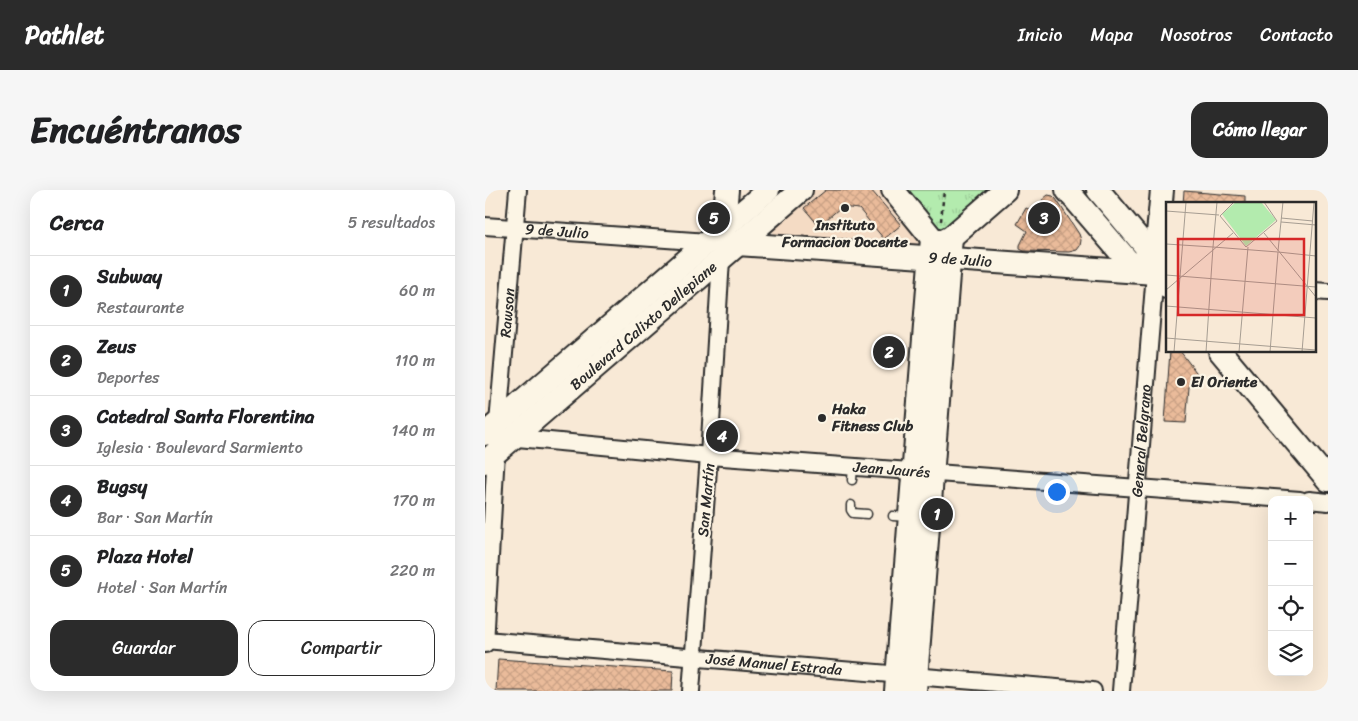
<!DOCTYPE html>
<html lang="es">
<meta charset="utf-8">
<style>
:root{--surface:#fff;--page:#f6f6f6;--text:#202124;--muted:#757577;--line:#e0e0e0;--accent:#2b2b2b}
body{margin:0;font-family:Sriracha,sans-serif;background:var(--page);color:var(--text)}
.controls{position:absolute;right:15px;bottom:15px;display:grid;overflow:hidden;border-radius:10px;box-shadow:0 5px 20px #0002}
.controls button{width:45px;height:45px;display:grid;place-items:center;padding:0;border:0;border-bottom:1px solid var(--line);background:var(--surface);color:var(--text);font:25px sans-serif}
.you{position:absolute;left:571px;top:301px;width:18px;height:18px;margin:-12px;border:4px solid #fff;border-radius:50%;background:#1a73e8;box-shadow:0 0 0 8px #1a73e833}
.badge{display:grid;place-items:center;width:32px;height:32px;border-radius:50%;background:var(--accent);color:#fff;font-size:16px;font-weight:700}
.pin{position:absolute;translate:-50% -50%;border:2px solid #fff;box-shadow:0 1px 5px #0006}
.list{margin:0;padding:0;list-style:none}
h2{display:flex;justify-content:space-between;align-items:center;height:65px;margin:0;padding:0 20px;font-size:21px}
h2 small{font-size:16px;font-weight:400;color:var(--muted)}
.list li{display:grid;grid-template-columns:32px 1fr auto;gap:15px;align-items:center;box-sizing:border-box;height:70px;padding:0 20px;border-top:1px solid var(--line)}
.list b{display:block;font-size:19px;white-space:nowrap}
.list p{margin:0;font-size:16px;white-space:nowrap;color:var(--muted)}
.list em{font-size:16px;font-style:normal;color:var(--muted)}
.actions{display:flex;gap:10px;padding:15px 20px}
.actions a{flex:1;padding:11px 0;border:1px solid var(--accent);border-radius:15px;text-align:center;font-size:18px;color:var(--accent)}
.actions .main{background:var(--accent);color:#fff}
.icon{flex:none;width:28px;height:28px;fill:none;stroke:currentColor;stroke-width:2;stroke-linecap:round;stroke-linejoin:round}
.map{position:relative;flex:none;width:843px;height:501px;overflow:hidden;border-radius:15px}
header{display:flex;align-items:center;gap:30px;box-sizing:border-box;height:70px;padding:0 25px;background:var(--accent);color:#fff}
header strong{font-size:24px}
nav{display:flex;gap:28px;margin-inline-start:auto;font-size:18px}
.intro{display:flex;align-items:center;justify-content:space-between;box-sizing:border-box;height:120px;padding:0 30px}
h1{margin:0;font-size:35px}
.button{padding:12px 22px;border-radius:15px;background:var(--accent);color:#fff;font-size:18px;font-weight:700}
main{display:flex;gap:30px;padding:0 30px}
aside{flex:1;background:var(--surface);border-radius:15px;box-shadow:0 5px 20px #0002}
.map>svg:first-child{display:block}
.built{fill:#f4dbc4}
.grass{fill:url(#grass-tufts);stroke:#6f8b6c}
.building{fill:url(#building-cross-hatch);stroke:#2b2b2b}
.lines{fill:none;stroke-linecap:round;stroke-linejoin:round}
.service-casing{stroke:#2b2b2b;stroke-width:11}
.minor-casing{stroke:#2b2b2b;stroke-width:20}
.secondary-casing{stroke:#2b2b2b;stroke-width:26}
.path{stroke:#2b2b2b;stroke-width:2.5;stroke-dasharray:4 4;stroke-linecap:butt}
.service{stroke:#fcf5e5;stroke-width:8}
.minor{stroke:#fcf5e5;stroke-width:16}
.secondary{stroke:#fcf5e5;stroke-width:22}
.poi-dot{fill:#2b2b2b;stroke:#fcf5e5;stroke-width:2}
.labels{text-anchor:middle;stroke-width:4.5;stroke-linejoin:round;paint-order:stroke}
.poi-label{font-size:15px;font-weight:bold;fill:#2b2b2b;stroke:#fcf5e5;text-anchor:start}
.street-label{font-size:15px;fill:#2b2b2b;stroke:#fcf5e5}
.inset-road{fill:none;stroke:#a69d92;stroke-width:1}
.view{fill:#d62828;fill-opacity:0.15;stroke:#d62828;stroke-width:2.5}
.inset-edge{fill:none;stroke:#2b2b2b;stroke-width:2.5}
</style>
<header>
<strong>Pathlet</strong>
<nav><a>Inicio</a><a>Mapa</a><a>Nosotros</a><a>Contacto</a></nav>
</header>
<div class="intro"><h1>Encuéntranos</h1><a class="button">Cómo llegar</a></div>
<main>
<aside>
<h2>Cerca<small>5 resultados</small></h2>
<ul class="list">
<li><span class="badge">1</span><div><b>Subway</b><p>Restaurante</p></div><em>60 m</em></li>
<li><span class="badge">2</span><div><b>Zeus</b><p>Deportes</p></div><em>110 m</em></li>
<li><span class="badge">3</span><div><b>Catedral Santa Florentina</b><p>Iglesia · Boulevard Sarmiento</p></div><em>140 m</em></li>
<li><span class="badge">4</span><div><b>Bugsy</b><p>Bar · San Martín</p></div><em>170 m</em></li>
<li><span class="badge">5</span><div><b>Plaza Hotel</b><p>Hotel · San Martín</p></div><em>220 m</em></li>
</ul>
<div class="actions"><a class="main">Guardar</a><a>Compartir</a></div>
</aside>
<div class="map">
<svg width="843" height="501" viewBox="0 0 843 501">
<defs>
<pattern id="grass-tufts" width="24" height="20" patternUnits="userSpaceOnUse" patternTransform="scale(1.25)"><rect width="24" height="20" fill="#b3ebae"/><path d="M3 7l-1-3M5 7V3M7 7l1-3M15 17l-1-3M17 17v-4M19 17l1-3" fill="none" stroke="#9aca96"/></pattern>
<pattern id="building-cross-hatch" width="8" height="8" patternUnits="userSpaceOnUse" patternTransform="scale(1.25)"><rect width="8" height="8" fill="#eabb9a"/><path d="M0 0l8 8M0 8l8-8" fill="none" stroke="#c9a185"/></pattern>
</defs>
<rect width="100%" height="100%" fill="#f8e9d6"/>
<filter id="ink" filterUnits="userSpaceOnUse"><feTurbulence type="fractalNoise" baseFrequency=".02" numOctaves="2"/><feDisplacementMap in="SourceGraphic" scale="10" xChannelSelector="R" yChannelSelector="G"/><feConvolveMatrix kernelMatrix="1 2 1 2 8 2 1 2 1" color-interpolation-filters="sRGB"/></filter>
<g filter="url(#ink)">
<path class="built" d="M328,0H397L439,47L432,61L291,49L286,37Z"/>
<path class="grass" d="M416,0H512L456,41Z"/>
<path class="building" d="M341,0H386L416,35L399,49L374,19L356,17L334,36L319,18Z
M699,1L760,6V14H698Z
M563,5L568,6L571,9L594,44L596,50L595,56L592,60L584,62L539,61L535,59V55L542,41L532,34L541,18L551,22L558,9Z
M685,161H695L714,186L704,197L701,233L680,232Z
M13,469L188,481L187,501H11Z"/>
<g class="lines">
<defs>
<path id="service" d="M367,290L368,277
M366,315V320L368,323L382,324
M408,326L423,327"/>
<g id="minor">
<path id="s1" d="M0,36L237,53L224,266L206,501"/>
<path d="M829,101L843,102"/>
<path id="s2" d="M22,247L224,266L815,310"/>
<path d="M824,310L843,312"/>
<path id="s3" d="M0,450L608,501"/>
<path id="s4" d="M0,454L12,245L33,0"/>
<path id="s5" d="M636,501L670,83L675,85"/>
</g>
<g id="secondary">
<path id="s6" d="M242,0L237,53L670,83"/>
<path d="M408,0L447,48L456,52L466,47L520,0"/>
<path d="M582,0L643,71L664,80"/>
<path d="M613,0L660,56L670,83L682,97"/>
<path d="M670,77L677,0"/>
<path d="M735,161L843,290"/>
<path d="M0,244L283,0"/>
<path id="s7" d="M0,272L316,0"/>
<path d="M411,501L447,48"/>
<path d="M430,501L466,47"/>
</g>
</defs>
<use href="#service" class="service-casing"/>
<use href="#minor" class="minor-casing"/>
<use href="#secondary" class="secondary-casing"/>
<path class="path" d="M456,31L459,0"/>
<use href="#service" class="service"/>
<use href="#minor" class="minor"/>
<use href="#secondary" class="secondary"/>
</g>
</g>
<g class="poi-dot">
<circle cx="360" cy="18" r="5"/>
<circle cx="696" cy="192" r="5"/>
<circle cx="337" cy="228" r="5"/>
</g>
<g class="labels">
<g class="poi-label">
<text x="360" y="40" text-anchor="middle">Instituto<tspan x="360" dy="17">Formacion Docente</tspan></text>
<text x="706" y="197">El Oriente</text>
<text x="347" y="224">Haka<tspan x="347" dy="17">Fitness Club</tspan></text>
</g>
<g class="street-label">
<text dy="5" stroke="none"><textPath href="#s1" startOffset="72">9 de Julio</textPath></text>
<text dy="5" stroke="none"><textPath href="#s6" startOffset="292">9 de Julio</textPath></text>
<text dy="5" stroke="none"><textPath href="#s4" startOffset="332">Rawson</textPath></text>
<text dy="5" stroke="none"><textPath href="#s7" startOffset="209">Boulevard Calixto Dellepiane</textPath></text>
<text dy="5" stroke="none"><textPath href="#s5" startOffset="251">General Belgrano</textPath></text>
<text dy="5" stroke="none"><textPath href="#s2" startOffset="386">Jean Jaurés</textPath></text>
<text transform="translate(221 310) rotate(-85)" y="5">San Martín</text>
<text dy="5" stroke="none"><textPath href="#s3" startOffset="290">José Manuel Estrada</textPath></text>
</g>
</g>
<g transform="translate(681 12)">
<rect width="150" height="150" fill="#f8e9d6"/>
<path d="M70,0H95L110,18L80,44L56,12Z" fill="#b3ebae"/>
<path class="inset-road" d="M51,0L47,45L112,50M68,0L54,14L80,45L111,19L98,0M0,9L53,13M115,16L147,19M115,20L150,23M98,31L150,95M0,42L47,45L40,150M112,49L117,0M0,73L150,85M0,88L67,31M0,104L150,116M0,136L150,148M8,150L20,0M73,150L82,45M104,150L112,50L150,54M136,150L148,0"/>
<path class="view" d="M12,37H138V113H12Z"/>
<rect width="150" height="150" class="inset-edge"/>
</g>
</svg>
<div class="controls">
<button>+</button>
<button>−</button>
<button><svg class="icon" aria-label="locate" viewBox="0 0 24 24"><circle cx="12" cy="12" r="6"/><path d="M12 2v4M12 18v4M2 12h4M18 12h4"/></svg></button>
<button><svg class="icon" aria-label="layers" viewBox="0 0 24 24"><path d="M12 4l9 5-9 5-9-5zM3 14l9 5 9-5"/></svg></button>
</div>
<div class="you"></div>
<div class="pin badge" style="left:452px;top:324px">1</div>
<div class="pin badge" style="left:404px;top:162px">2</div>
<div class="pin badge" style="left:559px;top:28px">3</div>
<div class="pin badge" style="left:237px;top:246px">4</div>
<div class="pin badge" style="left:229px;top:28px">5</div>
</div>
</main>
